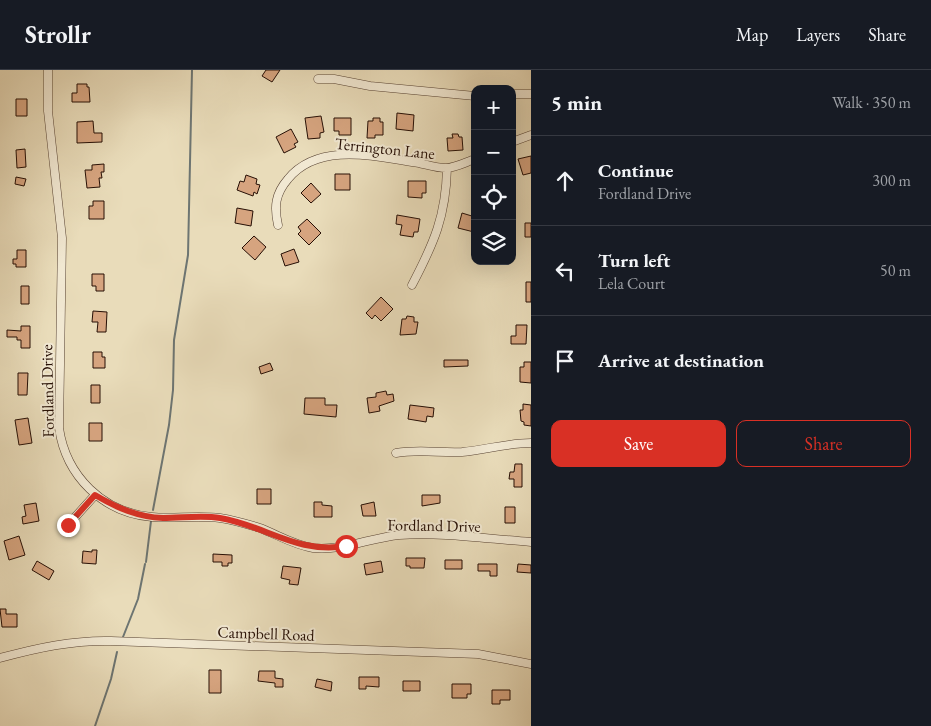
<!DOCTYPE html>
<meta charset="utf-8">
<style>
:root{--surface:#171b24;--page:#242831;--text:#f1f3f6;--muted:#9ea1a6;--line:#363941;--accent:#d93025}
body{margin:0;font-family:"EB Garamond",serif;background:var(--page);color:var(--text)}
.controls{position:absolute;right:15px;top:15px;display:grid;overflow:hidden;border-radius:10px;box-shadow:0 5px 20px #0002}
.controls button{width:45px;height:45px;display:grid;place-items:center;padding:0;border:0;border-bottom:1px solid var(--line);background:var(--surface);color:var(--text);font:25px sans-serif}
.stop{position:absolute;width:15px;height:15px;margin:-11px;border:4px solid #d93025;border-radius:50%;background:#fff}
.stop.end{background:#d93025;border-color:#fff;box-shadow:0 1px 5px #0008}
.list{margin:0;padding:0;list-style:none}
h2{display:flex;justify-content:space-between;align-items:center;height:65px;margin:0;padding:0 20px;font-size:21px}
h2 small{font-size:16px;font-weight:400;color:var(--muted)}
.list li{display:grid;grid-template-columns:32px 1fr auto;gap:15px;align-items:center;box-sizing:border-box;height:90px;padding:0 20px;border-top:1px solid var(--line)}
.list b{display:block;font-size:19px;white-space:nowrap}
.list p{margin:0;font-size:16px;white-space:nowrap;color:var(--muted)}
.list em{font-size:16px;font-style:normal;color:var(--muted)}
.actions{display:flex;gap:10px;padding:15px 20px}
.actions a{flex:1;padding:11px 0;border:1px solid var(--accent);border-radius:10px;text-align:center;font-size:18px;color:var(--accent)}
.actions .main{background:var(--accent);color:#fff}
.icon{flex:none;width:28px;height:28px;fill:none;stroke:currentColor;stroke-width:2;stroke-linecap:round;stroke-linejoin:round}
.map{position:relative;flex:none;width:531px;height:656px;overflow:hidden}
header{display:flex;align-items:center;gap:30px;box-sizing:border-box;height:70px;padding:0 25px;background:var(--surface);border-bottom:1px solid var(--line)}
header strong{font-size:24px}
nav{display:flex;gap:28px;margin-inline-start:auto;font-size:18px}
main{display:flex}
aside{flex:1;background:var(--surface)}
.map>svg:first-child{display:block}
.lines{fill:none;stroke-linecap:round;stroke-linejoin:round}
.stream{stroke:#6d7572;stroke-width:2}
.building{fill:#d6a47f;stroke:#260f05}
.minor-casing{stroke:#574232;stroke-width:9}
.minor{stroke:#f1e8d2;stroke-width:8}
.route{stroke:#d93025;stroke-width:6}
.labels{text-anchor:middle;stroke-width:4;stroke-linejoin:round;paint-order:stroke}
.street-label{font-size:16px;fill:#260f05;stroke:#f1e8d2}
</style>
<header>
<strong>Strollr</strong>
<nav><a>Map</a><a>Layers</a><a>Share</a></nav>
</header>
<main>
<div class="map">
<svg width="531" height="656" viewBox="0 0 531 656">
<rect width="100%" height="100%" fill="#e9dcba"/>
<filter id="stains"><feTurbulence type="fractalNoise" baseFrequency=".004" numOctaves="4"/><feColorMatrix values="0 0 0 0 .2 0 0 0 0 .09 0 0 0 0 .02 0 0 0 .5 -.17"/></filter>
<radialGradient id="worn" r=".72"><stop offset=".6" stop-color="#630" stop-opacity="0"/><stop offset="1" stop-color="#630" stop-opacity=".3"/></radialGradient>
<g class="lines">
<path class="stream" d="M153,440L169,355L173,320L174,270L188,185L192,0
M146,492L151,451
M123,567L138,529L145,494
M95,656L111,609L117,582"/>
</g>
<path class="building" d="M266,0H280L272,12L262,6Z
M77,14H87V17H89L90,32H72V23H77Z
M16,29H27V46H16Z
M397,43L414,45L413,61L396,59Z
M321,46L324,62L320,63V68L308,69L305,48Z
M334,48H351V65H339V61H334Z
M373,48H380V52H383V65H375V68H367L368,51H373Z
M93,51L94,63H102V72L77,73V52Z
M291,59L298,72L294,74L296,77L284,83L276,67Z
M452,64H458L459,67H462L463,80L448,81L447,68H453Z
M25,79L26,97L17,98L16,80Z
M531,86V103L523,105L518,89Z
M104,94V102H101L102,108H99L100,117L87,118L85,100H92V95Z
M335,104H350V120H335Z
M246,105L257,109L256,114L260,115L257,124L254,122L253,126L237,120L240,111L244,112Z
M16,107L26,109L24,116L15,114Z
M408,111H426V123H422V128L408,127Z
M311,113L321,124L311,133L301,123Z
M93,131H104V149H89V136H93Z
M237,138L253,141L251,156L235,153Z
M462,143L475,147L474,162L458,158Z
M397,145L420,149L418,162H414L413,167L400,165L402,155L396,154Z
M307,149L321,163L309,175L298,164L301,161L298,157Z
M525,153H531V167H525Z
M254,166L266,177L255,190L242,178Z
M294,179L299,192L285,196L281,184Z
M17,180H26V197H16V194H13V189H17Z
M92,204H104V221H96V216H92Z
M526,212H531V232H526Z
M21,216H29V234H21Z
M381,227L393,239L381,251L375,245L372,249L366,243Z
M93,241L107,242L106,262H97L98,252H92Z
M407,246L414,247V252H418L416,264L400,265L402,249H406Z
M516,255H527L526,274H511V266H516Z
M21,256H30V278H21V270H17V267H7V260L21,261Z
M93,282H102V287H105V298H93Z
M444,290H468V296L444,297Z
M524,292H531V313L520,312V297H524Z
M270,293L273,300L261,304L259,297Z
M18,303H28L27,325H18Z
M91,315H100V333H91Z
M386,321L387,325L393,324L394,331L379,336L380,341L369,343L367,328L376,327V323Z
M305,328H325V335H337L336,347L304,344Z
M523,334L531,335V356L524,355V352L521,351L520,340H523Z
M410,335L434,338L433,347L427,346L426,352L408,349Z
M28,348L32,373L19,375L15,350Z
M89,353H102V371H89Z
M515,394H522V417H514V409H509L510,402H514Z
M257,419H271V434H257Z
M422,425H440V433L422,436Z
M314,432H322V435L332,436V447H314Z
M374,432L376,446H363L361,435Z
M36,433L39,451L23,454L22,447L26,446L24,435Z
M505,437H515V453H505Z
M19,466L25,485L9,490L4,471Z
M92,480H97L96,494L82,493L83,481L92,482Z
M213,484L232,485V493H228V496H222V492H213Z
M406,488H425L424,498H410V496H406Z
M445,490H462V499H445Z
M37,491L54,501L49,510L32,500Z
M381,491L383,502L366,505L364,494Z
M478,494H497V506H490V501H478Z
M518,494L531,495V503L517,502Z
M283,496L301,498L298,515L289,514L290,510L281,508Z
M0,539H6V544H17V557H2Z
M209,600H221V623H209Z
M259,601H275V608L283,609V617H275V613L258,611Z
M359,607H379V617L366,616V619H359Z
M317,609L332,612L331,621L315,617Z
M403,611H420V621H403Z
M452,614H471V624H467V628H452Z
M492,620H510V630H500V634H492Z"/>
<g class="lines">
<defs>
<path id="minor" d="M48,0V41L62,168L59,358C66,406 103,443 152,447C174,449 197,445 220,448C233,450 247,454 260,458C278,465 294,475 313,478C342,481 370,468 399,465C442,462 488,469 531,472
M318,9H334L370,16L475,26
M512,24H531
M512,72L531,65
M278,155C274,137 275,124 288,109C319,71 377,87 419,93C428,95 437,98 446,98C455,98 466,92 475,89
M412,215C434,173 446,146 447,98
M396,383C418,379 439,383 462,382C485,380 507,373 531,373
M68,455L95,425
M0,588C37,578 73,570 111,571L478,584L531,594"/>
</defs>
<use href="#minor" class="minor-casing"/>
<use href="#minor" class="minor"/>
</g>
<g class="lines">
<path class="route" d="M68,455L95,425C117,438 138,447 163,448C182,448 202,445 220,448C267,456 296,484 346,476"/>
</g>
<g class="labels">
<g class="street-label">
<text transform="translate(385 78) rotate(6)" y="6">Terrington Lane</text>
<text transform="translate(47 321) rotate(-91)" y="6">Fordland Drive</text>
<text transform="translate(434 455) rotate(1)" y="6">Fordland Drive</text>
<text transform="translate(266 563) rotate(2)" y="6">Campbell Road</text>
</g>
</g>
<rect width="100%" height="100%" filter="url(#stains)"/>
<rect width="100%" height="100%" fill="url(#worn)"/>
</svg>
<div class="controls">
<button>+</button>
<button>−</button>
<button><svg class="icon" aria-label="locate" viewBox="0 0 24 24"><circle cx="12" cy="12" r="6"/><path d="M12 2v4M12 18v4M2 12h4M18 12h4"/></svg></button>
<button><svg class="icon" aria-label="layers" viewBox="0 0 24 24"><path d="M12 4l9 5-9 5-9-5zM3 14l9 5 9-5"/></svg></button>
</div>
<div class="stop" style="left:346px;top:476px"></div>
<div class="stop end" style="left:68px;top:455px"></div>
</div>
<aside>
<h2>5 min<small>Walk · 350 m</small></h2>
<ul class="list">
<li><svg class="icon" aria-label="ahead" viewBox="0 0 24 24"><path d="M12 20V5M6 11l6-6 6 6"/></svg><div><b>Continue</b><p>Fordland Drive</p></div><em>300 m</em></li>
<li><svg class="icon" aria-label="left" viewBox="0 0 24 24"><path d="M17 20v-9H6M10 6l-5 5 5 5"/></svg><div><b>Turn left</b><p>Lela Court</p></div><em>50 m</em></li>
<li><svg class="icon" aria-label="arrive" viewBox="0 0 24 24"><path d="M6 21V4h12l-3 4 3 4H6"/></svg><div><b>Arrive at destination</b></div></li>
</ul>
<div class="actions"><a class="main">Save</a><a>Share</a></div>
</aside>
</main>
